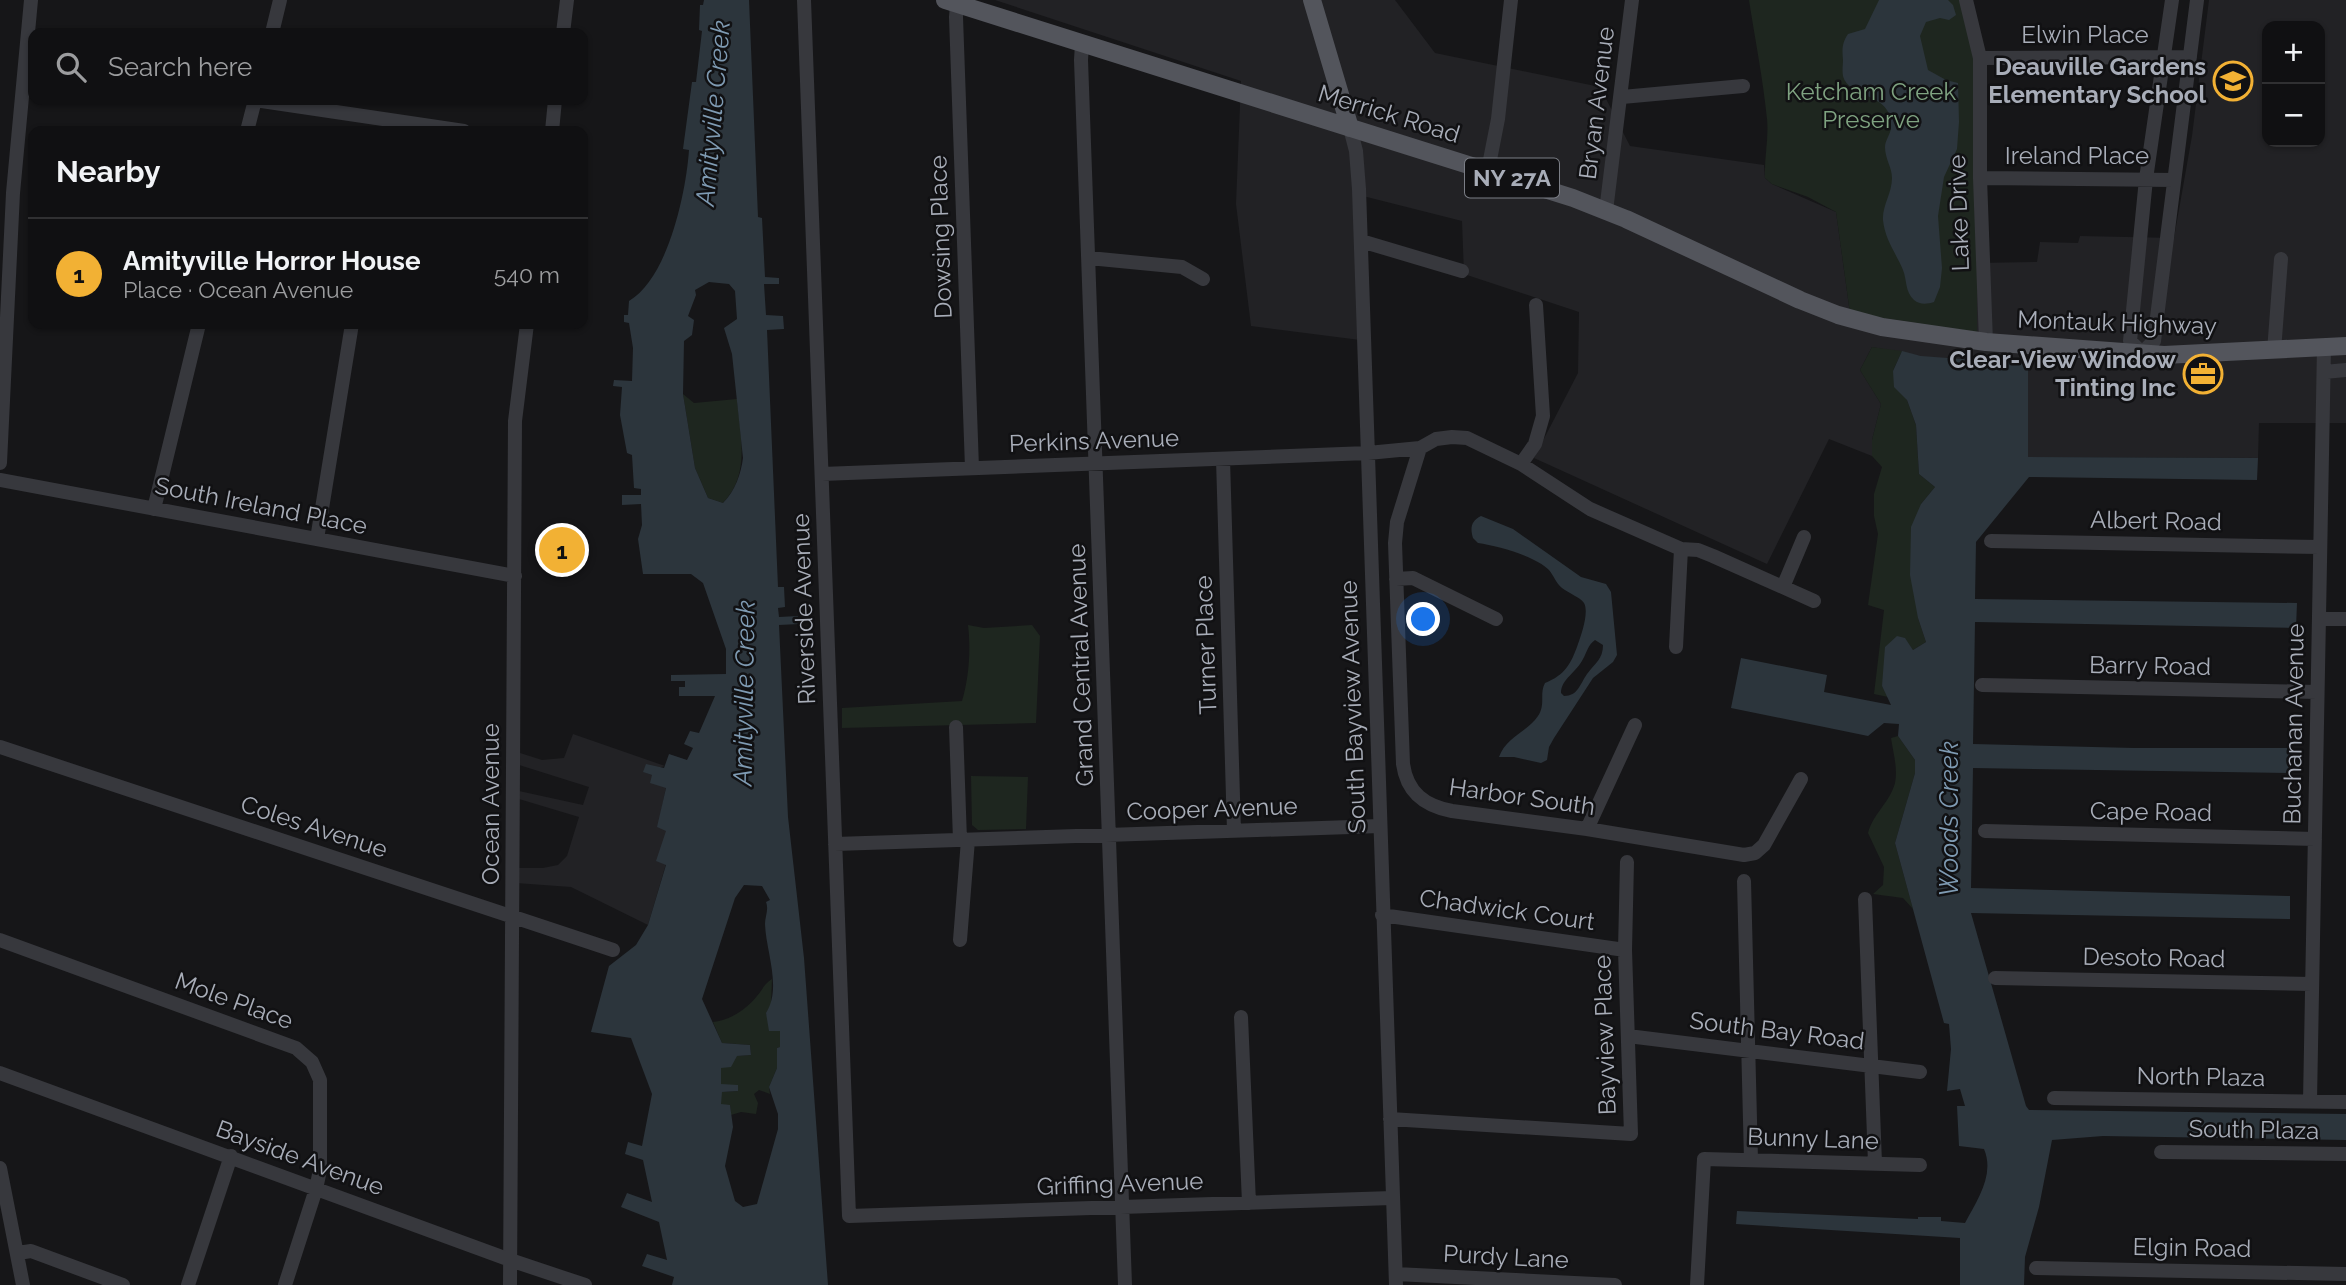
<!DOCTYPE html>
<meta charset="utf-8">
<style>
:root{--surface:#101012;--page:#1e1e20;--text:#f1f3f6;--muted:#9c9d9f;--line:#303032;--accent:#f2b134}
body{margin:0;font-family:Raleway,sans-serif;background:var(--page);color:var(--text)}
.controls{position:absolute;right:21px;top:21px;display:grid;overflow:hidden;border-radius:14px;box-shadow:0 2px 5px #0004}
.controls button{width:63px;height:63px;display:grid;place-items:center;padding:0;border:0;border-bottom:2px solid var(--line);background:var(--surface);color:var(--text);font:35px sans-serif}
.you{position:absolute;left:1424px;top:620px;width:24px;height:24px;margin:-18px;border:5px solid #fff;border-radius:50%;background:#1a73e8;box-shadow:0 0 0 10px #1a73e833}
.badge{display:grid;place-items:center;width:46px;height:46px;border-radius:50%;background:var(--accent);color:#111;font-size:23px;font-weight:700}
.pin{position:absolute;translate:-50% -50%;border:4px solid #fff;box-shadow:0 2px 7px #0006}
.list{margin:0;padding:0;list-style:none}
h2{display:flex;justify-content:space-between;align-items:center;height:91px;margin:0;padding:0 28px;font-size:30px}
h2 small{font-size:23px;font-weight:400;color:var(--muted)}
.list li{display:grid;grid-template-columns:46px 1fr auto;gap:21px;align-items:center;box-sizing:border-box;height:112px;padding:0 28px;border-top:2px solid var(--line)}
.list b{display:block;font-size:26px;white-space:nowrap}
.list p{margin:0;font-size:23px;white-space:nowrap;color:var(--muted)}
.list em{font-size:23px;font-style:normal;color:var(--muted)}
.icon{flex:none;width:38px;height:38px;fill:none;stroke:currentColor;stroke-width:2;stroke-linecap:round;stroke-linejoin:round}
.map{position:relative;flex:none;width:2346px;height:1285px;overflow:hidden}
.search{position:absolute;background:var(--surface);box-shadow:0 2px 5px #0004;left:28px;top:28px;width:560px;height:77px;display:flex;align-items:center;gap:18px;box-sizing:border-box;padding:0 24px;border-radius:14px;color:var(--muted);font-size:26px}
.panel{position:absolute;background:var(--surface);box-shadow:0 2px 5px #0004;left:28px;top:126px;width:560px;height:203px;border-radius:14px}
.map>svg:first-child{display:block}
.built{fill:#222225;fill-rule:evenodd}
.green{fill:#1e261f}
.water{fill:#2c353c;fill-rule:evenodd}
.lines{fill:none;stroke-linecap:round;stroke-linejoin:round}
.minor{stroke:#37383d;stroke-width:14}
.major{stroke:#53555c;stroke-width:18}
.labels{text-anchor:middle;stroke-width:5;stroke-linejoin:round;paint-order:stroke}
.shield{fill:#111113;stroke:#7b7e86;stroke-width:2}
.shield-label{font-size:23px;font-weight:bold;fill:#a8adb8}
.street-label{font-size:24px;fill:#a8adb8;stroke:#111113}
.poi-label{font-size:24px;font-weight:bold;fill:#a8adb8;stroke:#111113;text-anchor:end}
.park-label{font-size:24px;fill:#7fa381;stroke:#111113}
.water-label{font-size:26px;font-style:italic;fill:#7f9bb3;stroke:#111113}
</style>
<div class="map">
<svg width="2346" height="1285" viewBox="0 0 2346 1285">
<rect width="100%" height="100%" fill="#161618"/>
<path class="built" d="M995,0H1395L1435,53L1600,87L1630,146L1764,165L1765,178L1772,184L1836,212L1850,313L1977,331V263L2037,262L2040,242L2078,243L2080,236L2174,238L2192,136L2209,0H2346V423H2259L2258,458L2028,457L1921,356L1872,347L1860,370L1881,404L1872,440V456L1829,439L1767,564L1534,458L1578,373L1579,312L1464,274L1462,221L1363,196L1368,341L1251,326L1236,204L1241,81ZM2267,26H2320V142H2267Z
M573,734L665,766L644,772L652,775L666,787L658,827L667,830L666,864L648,925L571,887L516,883V868H543L558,865L567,856L579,817L519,799V791L583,805L589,787L516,764L517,752L542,760L564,758Z"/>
<path class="green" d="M1749,0H1962L1977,61V332L1850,313L1836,212L1808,197L1772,184L1765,178C1764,158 1769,139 1767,119C1763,79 1755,39 1749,0Z
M1872,347L1902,351L1893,371L1907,400L1916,425L1919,474L1935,487L1921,504L1918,618L1926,642L1913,650L1905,639L1882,686L1888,697L1874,694L1884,610L1868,605L1878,534L1874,516V494L1882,467L1872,456V440L1881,404L1860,370Z
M683,394L694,403L737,399C740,434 751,474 723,503L708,498L695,468Z
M968,625L984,628L1032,625L1040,636L1036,723L842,728V708L962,701C969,678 971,649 968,625Z
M1898,736L1915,760V773L1895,843L1913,909L1903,898L1873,894L1883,885L1884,867L1868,833C1873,814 1890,802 1895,783C1898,768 1893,752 1891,738Z
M971,776L1028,777L1026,829L978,830L972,825Z
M772,979L771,1005L766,1014L780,1031V1047L777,1048V1068L769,1087L770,1094L759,1090L754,1094L758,1103L756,1114L741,1112L731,1115L730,1105H721V1092L738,1091V1085H721V1067L736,1056L751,1055L750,1045L722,1043L713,1022C729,1021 747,1009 757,996C763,989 764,984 772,979Z"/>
<path class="water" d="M704,0H749L758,217L762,218L765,277L779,278V284H764L766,315L783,316L784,329L767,330L778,587H784L785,607L778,608L779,617L798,616L799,624L779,625L788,817L804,958L828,1285H672L674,1277L642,1266L647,1254L667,1260L659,1222L621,1207L627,1193L652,1202L643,1160L625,1154L628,1142L642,1146L652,1094L631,1038L591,1032L609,966L636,945L648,925L666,865L656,861L666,831L657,827L666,788L650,783L652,775L643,772L646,764L664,768L669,754L687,760L693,748L684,744L690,731L699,733L715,696H679V687H685V681H671V675L726,674V649L703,583L691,574H643L638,539L642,525L641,504L622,505V495H641V489L634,488L632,455L627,453L620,415L622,387L613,386L614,380L632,381L633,348L629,323L624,322V315H628L629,301C668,278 686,193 689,150L683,149L692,82H696L702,31L699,30L700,5H703ZM709,282L729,284L735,291L737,319L724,328L732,354L743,458C741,474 735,491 723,503L708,498L695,468L683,394L684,341L692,335L694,320L688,316L696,295L695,290ZM744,885L762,886L770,900L766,902C769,910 765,916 765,924C766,952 782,988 766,1013L769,1031H780V1047L777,1048V1068L769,1087L778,1114V1129L757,1204L743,1207L735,1201L725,1166L733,1127L730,1105L721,1104L722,1092L738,1091V1085L721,1084V1068L731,1067L737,1056L751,1055L750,1045L722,1043L702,999L735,898Z
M1879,0H1948L1953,5L1956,15L1949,20L1940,18L1926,22L1920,36L1928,70L1946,80L1958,83L1959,122L1957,149L1944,177L1938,216L1942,268L1940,287L1934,302C1927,304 1920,305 1914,300C1905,292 1907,280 1903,270C1896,253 1885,240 1883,220C1882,206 1892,193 1892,178C1892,167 1885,159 1885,147C1885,140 1891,134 1891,127C1893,92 1849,99 1843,76C1842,71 1843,64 1843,60C1842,49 1842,43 1848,34L1865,29Z
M1902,351L1921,356L2028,364V457L2258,458L2257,480L2029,477L1976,542L1975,599L2297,603L2296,628L1975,622L1973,744L2134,748H2294L2293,773L1973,768L1971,888L2290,896V919L1971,913L2026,1106L2029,1110L2346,1114V1140L2103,1136L2052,1140L2039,1207L2025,1257L2024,1285H1960V1238L1736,1224L1737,1211L1918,1219V1217H1941V1221L1965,1223C1977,1200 1995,1175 1984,1149L1959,1146L1957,1106H1965L1960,1089L1947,1091L1951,1049L1949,1024L1944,1023L1895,843L1915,773V760L1898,736L1899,724L1884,723L1868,736L1731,708L1741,658L1827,675L1824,692L1891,705L1882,686L1885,647L1897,636L1905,638L1913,650L1926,642L1918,618L1910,575L1911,527L1921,504L1935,487L1919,474L1916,425L1907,400L1894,387L1893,371Z
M1481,516L1513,529L1581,577L1606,584L1611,592L1617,655L1613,662L1593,678L1554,738L1549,747L1547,760L1541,763L1514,757H1499C1506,737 1527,732 1538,716C1546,704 1539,694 1545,683C1565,675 1571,664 1578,644C1582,633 1589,612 1584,603C1580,597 1568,593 1562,588C1556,583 1554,576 1549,570C1535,556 1498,546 1478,543L1473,538C1470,528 1471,521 1481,516ZM1595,640L1603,645C1603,659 1595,663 1587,674C1580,684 1578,696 1564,696L1561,693C1561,679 1577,672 1583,659C1587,652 1588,645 1595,640Z"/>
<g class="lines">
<path class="minor" d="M804,0L849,1216L1392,1198
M1966,0L1980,58V178L1986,342
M2172,0L2146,179L2130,341L2142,353L2154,341L2197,0
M957,5L956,17L972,468
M272,33L280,0
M563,33L567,0
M1082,44L1081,60L1125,1285
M1980,58L2190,57
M1622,97L1743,86
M255,100L464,131
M1350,128L1356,151L1359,189L1396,1285
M247,131L255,100
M552,131L555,100
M1488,170L1498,119L1511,0
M1980,178L2174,180
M1606,211L1632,0
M1361,241L1462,271
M1089,258L1182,267L1203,279
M2274,351L2281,259
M2324,372L2346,370
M1420,448L1397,522L1395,543L1403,764C1407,793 1425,806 1452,811L1587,829L1744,855L1755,853L1764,845L1801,779
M1223,459L1234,831
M0,463L13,193L31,0
M1521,464L1535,444L1543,416L1536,305
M822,474L1368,453L1420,448L1436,439L1452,437L1467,438L1521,464L1590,509L1681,549L1676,647
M0,480L515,576
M154,509L199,324
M317,539L352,324
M1991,541L2320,547
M1681,549L1698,550L1713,556L1814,601
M1396,579L1413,578L1496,619
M1783,587L1804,537
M2319,619H2346
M1982,685L2317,692
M956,727L960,840
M0,747L613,950
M1587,829L1635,725
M1985,831L2315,839
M835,844L1380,826
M1744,881L1751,1160
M1865,899L1875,1163
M1382,915L1625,950
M0,940L296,1048L312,1062L320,1080V1170L316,1189L285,1285
M960,940L968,840
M1995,978L2312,984
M1241,1017L1249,1203
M1628,1036L1920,1072
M0,1073L510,1260L585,1285
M2054,1098L2346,1102
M2310,1101L2324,347
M1390,1119L1631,1134L1625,950L1627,862
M2161,1152L2346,1154
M0,1168L23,1285
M18,1253L31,1251L123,1285
M2036,1268L2346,1274
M1396,1274L1615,1285
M188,1285L231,1156
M510,1285L515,421L527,324
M1697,1285L1704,1159L1920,1165"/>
<path class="major" d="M945,0L1573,198L1626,219L1800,300L1838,315L1882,327L1986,342L2164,355L2346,346
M1312,0L1350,128"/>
</g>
<defs>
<symbol id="school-ring" viewBox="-11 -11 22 22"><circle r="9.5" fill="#111113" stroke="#f2b134" stroke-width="1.5"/><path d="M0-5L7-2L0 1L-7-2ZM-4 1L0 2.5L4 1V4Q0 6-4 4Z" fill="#f2b134"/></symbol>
<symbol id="office-ring" viewBox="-11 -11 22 22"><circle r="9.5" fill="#111113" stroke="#f2b134" stroke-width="1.5"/><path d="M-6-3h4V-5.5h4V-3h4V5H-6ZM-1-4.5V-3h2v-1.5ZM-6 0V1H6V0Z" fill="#f2b134"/></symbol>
</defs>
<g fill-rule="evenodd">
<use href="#school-ring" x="2211" y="59" width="44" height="44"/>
<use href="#office-ring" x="2181" y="352" width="44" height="44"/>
</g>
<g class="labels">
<rect class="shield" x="1465" y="158.5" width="94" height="39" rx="5"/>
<g class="shield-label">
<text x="1512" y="186">NY 27A</text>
</g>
<g class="street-label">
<text x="2085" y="43">Elwin Place</text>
<text transform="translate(1597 103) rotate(-83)" y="8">Bryan Avenue</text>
<text transform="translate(1389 114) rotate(17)" y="8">Merrick Road</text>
<text x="2077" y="164">Ireland Place</text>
<text transform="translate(1959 213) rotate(-92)" y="8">Lake Drive</text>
<text transform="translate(941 237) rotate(-92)" y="8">Dowsing Place</text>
<text transform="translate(2117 323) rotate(2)" y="8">Montauk Highway</text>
<text transform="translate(1094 441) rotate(-2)" y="8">Perkins Avenue</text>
<text transform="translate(261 506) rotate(11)" y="8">South Ireland Place</text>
<text transform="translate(2156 521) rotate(1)" y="8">Albert Road</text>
<text transform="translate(804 609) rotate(-92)" y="8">Riverside Avenue</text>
<text transform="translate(1206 645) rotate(-92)" y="8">Turner Place</text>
<text transform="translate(1081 665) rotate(-92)" y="8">Grand Central Avenue</text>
<text transform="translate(2150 666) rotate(1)" y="8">Barry Road</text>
<text transform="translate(1353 707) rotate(-92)" y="8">South Bayview Avenue</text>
<text transform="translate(2294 724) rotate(-89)" y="8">Buchanan Avenue</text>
<text transform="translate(1522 797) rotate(8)" y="8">Harbor South</text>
<text transform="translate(491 804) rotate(-90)" y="8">Ocean Avenue</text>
<text transform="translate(1212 809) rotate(-2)" y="8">Cooper Avenue</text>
<text transform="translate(2151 812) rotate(1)" y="8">Cape Road</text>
<text transform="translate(314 827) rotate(18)" y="8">Coles Avenue</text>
<text transform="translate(1507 910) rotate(8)" y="8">Chadwick Court</text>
<text transform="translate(2154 958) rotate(1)" y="8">Desoto Road</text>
<text transform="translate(234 1001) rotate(20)" y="8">Mole Place</text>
<text transform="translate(1777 1031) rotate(7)" y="8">South Bay Road</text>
<text transform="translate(1605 1035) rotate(-92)" y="8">Bayview Place</text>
<text transform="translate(2201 1077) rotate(1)" y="8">North Plaza</text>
<text transform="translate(2254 1130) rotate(1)" y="8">South Plaza</text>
<text transform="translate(1813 1139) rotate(2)" y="8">Bunny Lane</text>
<text transform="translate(300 1158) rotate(20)" y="8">Bayside Avenue</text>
<text transform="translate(1120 1184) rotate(-2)" y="8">Griffing Avenue</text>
<text transform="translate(2192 1248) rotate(1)" y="8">Elgin Road</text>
<text transform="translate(1506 1257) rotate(3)" y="8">Purdy Lane</text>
</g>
<g class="poi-label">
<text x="2206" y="75">Deauville Gardens<tspan x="2206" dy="28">Elementary School</tspan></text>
<text x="2176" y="368">Clear-View Window<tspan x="2176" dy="28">Tinting Inc</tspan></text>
</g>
<g class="park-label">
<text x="1871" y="100">Ketcham Creek<tspan x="1871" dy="28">Preserve</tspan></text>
</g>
<g class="water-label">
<text transform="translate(713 113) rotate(-85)" y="9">Amityville Creek</text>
<text transform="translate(744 693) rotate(-89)" y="9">Amityville Creek</text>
<text transform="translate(1949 819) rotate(-90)" y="9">Woods Creek</text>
</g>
</g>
</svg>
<div class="controls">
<button>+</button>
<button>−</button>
</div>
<div class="you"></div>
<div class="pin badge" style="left:562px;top:550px">1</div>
<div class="search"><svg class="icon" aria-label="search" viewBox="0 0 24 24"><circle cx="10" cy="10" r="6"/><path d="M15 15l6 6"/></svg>Search here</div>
<section class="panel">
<h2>Nearby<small></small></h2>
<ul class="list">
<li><span class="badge">1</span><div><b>Amityville Horror House</b><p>Place · Ocean Avenue</p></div><em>540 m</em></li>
</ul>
</section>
</div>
